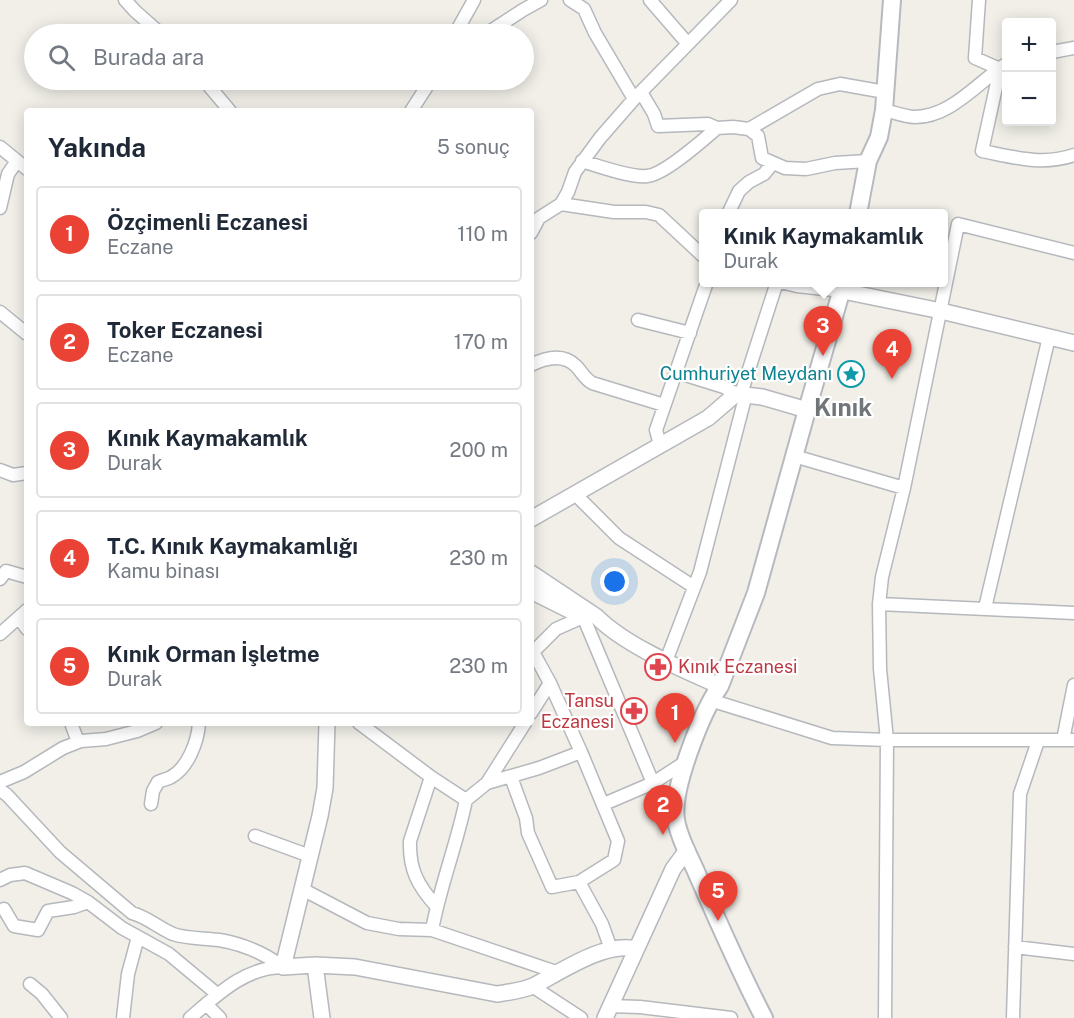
<!DOCTYPE html>
<html lang="tr">
<meta charset="utf-8">
<style>
:root{--surface:#fff;--page:#f2f2f3;--text:#1f2937;--muted:#747a83;--line:#e0e1e3;--accent:#ea4335}
body{margin:0;font-family:"Public Sans",sans-serif;background:var(--page);color:var(--text)}
.controls{position:absolute;right:18px;top:18px;display:grid;overflow:hidden;border-radius:6px;box-shadow:0 3px 15px #0003}
.controls button{width:54px;height:54px;display:grid;place-items:center;padding:0;border:0;border-bottom:2px solid var(--line);background:var(--surface);color:var(--text);font:30px sans-serif}
.you{position:absolute;left:615px;top:582px;width:21px;height:21px;margin:-15px;border:4px solid #fff;border-radius:50%;background:#1a73e8;box-shadow:0 0 0 9px #1a73e833}
.badge{display:grid;place-items:center;width:39px;height:39px;border-radius:50%;background:var(--accent);color:#fff;font-size:20px;font-weight:700}
.pin{position:absolute;translate:-50% -50px;filter:drop-shadow(0 2px 3px #0008)}
.pin::after{content:'';position:absolute;top:32px;width:21px;height:18px;background:inherit;clip-path:polygon(0 0,100% 0,50% 100%)}
.popup{position:absolute;left:699px;top:209px;width:249px;height:78px;box-sizing:border-box;display:grid;place-content:center;border-radius:6px;background:var(--surface);filter:drop-shadow(0 2px 4px #0005);font-size:20px;white-space:nowrap;color:var(--muted)}
.popup b{font-size:22px;color:var(--text)}
.popup::after{content:'';position:absolute;left:50%;top:100%;margin-left:-12px;border:12px solid transparent;border-top-color:var(--surface)}
.list{margin:0;padding:0;list-style:none}
h2{display:flex;justify-content:space-between;align-items:center;height:78px;margin:0;padding:0 24px;font-size:26px}
h2 small{font-size:20px;font-weight:400;color:var(--muted)}
.list li{display:grid;grid-template-columns:39px 1fr auto;gap:18px;align-items:center;box-sizing:border-box;height:96px;margin:0 12px 12px;padding:0 12px;border:2px solid var(--line);border-radius:6px}
.list b{display:block;font-size:22px;white-space:nowrap}
.list p{margin:0;font-size:20px;white-space:nowrap;color:var(--muted)}
.list em{font-size:20px;font-style:normal;color:var(--muted)}
.icon{flex:none;width:33px;height:33px;fill:none;stroke:currentColor;stroke-width:2;stroke-linecap:round;stroke-linejoin:round}
.map{position:relative;flex:none;width:1074px;height:1018px;overflow:hidden}
.search{position:absolute;background:var(--surface);box-shadow:0 3px 15px #0003;left:24px;top:24px;width:510px;height:66px;display:flex;align-items:center;gap:15px;box-sizing:border-box;padding:0 21px;border-radius:33px;color:var(--muted);font-size:22px}
.panel{position:absolute;background:var(--surface);box-shadow:0 3px 15px #0003;left:24px;top:108px;width:510px;height:618px;border-radius:6px}
.map>svg:first-child{display:block}
.lines{fill:none;stroke-linecap:round;stroke-linejoin:round}
.minor-casing{stroke:#b5b8bc;stroke-width:15}
.tertiary-casing{stroke:#b5b8bc;stroke-width:18}
.secondary-casing{stroke:#b6babf;stroke-width:20}
.minor{stroke:#fff;stroke-width:12}
.tertiary{stroke:#fff;stroke-width:15}
.secondary{stroke:#fff;stroke-width:16}
.labels{text-anchor:middle;stroke-width:4.5;stroke-linejoin:round;paint-order:stroke}
.culture-label{font-size:18px;fill:#0d838f;stroke:#fff;text-anchor:end}
.health-label{font-size:18px;fill:#be3a42;stroke:#fff;text-anchor:start}
.district-label{font-size:24px;font-weight:bold;fill:#70757a;stroke:#fff}
</style>
<div class="map">
<svg width="1074" height="1018" viewBox="0 0 1074 1018">
<rect width="100%" height="100%" fill="#f1efe8"/>
<g class="lines">
<defs>
<path id="minor" d="M125,0L135,11L161,34
M570,0L584,9L595,33L634,99
M650,0L688,44
M979,0L975,58L1000,69L982,151C1013,157 1043,166 1074,155
M455,34L474,0
M486,34L523,10L541,0
M1052,52L1074,48
M204,80L230,111
M641,92L654,114L658,126L708,124L717,128L733,127L749,129L758,136L762,158L785,168L806,169L835,163L868,161
M884,110C893,112 905,117 915,117C951,117 978,82 1006,64
M411,111L431,80
M749,129L818,89L840,84L885,92
M0,147L27,169
M582,161C598,166 632,178 647,176C664,175 703,140 717,128
M561,204L614,212H646L659,215L703,256
M0,208L8,174L17,161
M728,214L739,191L749,182L764,174L773,163
M531,233L539,218L561,204L568,192L575,172L600,138L634,99L731,0
M781,282L797,286L843,291
M0,312L27,334
M638,320L690,333
M531,365C545,358 563,353 576,366C582,372 584,378 592,383L664,405
M676,372L724,387L736,394
M741,394L777,282
M660,445L656,430L707,282
M794,456L904,488
M0,470L13,475L27,473
M575,494L619,538L694,587
M0,579L6,571L27,577
M879,604L1074,613
M985,608L1049,337
M580,609L653,783L676,820
M20,619L27,629
M0,634L27,610
M666,661L700,572L746,394
M710,700L832,738L887,740H1074
M531,713L550,683
M71,723L78,742
M359,723L431,777L466,800
M1063,740L1074,685
M431,777L410,841C409,870 418,886 437,907
M511,777L526,818L528,833L552,887L579,882L614,860L618,841L581,752
M0,782L24,772L63,748L81,741L106,739L137,731L156,723
M487,783L539,768L581,752L550,683L533,652L556,629L583,617
M0,790L7,795L60,852L132,913C147,917 159,928 173,934C188,939 204,938 219,940C243,944 264,953 283,967
M151,804L153,791L158,782C162,780 168,779 171,777C188,768 198,741 199,723
M604,804L653,783L687,761
M255,836L310,856
M0,880L10,875L25,873L72,893L88,902L122,928L169,954L217,994
M579,882L602,924L611,949
M302,889L367,923L399,929L432,930L556,972
M4,909L14,926L38,930L48,911L74,907L88,902
M432,930C440,886 457,844 466,800L487,783L525,723
M1015,947L1074,954
M30,984L42,994L61,1018
M532,986L581,1018
M206,1004L220,1018
M609,1006L640,1007L731,1018
M123,1018L128,974L138,937
M190,1018C217,995 245,967 283,967
M885,1018L887,740L880,669L879,604L882,577L904,488L958,224L1074,253
M1013,1018L1020,794L1038,741"/>
<path id="tertiary" d="M843,291L941,311L1074,343
M531,519L708,418L736,394L762,397L807,410
M531,573L597,617C626,646 682,669 720,686
M531,591L579,615
M327,723L325,788L320,816L283,967L315,965L355,967L497,994C509,992 521,991 533,986C559,973 605,941 635,949
M315,965L322,1018
M605,1018L673,869L687,850"/>
<path id="secondary" d="M858,214L868,161L879,137L884,110L892,0
M764,1018C740,972 719,924 698,876C691,859 679,839 676,820C671,789 702,712 720,686L756,593L807,410L844,282"/>
</defs>
<use href="#minor" class="minor-casing"/>
<use href="#tertiary" class="tertiary-casing"/>
<use href="#secondary" class="secondary-casing"/>
<use href="#minor" class="minor"/>
<use href="#tertiary" class="tertiary"/>
<use href="#secondary" class="secondary"/>
</g>
<defs>
<symbol id="sight-ring" viewBox="-11 -11 22 22"><circle r="9.5" fill="#fff" stroke="#0f9aa8" stroke-width="1.5"/><path d="M0-6L1.8-2.2L6-1.7L2.9 1.2L3.7 5.4L0 3.3L-3.7 5.4L-2.9 1.2L-6-1.7L-1.8-2.2Z" fill="#0f9aa8"/></symbol>
<symbol id="pharmacy-ring" viewBox="-11 -11 22 22"><circle r="9.5" fill="#fff" stroke="#e0444e" stroke-width="1.5"/><path d="M-2-6h4v4h4v4h-4v4h-4v-4h-4v-4h4Z" fill="#e0444e"/></symbol>
</defs>
<g fill-rule="evenodd">
<use href="#sight-ring" x="836" y="359" width="30" height="30"/>
<use href="#pharmacy-ring" x="643" y="652" width="30" height="30"/>
<use href="#pharmacy-ring" x="619" y="696" width="30" height="30"/>
</g>
<g class="labels">
<g class="culture-label">
<text x="832" y="380">Cumhuriyet Meydanı</text>
</g>
<g class="health-label">
<text x="678" y="673">Kınık Eczanesi</text>
<text x="614" y="707" text-anchor="end">Tansu<tspan x="614" dy="21">Eczanesi</tspan></text>
</g>
<g class="district-label">
<text x="843" y="416">Kınık</text>
</g>
</g>
</svg>
<div class="controls">
<button>+</button>
<button>−</button>
</div>
<div class="you"></div>
<div class="pin badge" style="left:675px;top:743px">1</div>
<div class="pin badge" style="left:663px;top:835px">2</div>
<div class="pin badge" style="left:823px;top:356px">3</div>
<div class="popup"><b>Kınık Kaymakamlık</b>Durak</div>
<div class="pin badge" style="left:892px;top:379px">4</div>
<div class="pin badge" style="left:718px;top:921px">5</div>
<div class="search"><svg class="icon" aria-label="search" viewBox="0 0 24 24"><circle cx="10" cy="10" r="6"/><path d="M15 15l6 6"/></svg>Burada ara</div>
<section class="panel">
<h2>Yakında<small>5 sonuç</small></h2>
<ul class="list">
<li><span class="badge">1</span><div><b>Özçimenli Eczanesi</b><p>Eczane</p></div><em>110 m</em></li>
<li><span class="badge">2</span><div><b>Toker Eczanesi</b><p>Eczane</p></div><em>170 m</em></li>
<li><span class="badge">3</span><div><b>Kınık Kaymakamlık</b><p>Durak</p></div><em>200 m</em></li>
<li><span class="badge">4</span><div><b>T.C. Kınık Kaymakamlığı</b><p>Kamu binası</p></div><em>230 m</em></li>
<li><span class="badge">5</span><div><b>Kınık Orman İşletme</b><p>Durak</p></div><em>230 m</em></li>
</ul>
</section>
</div>
